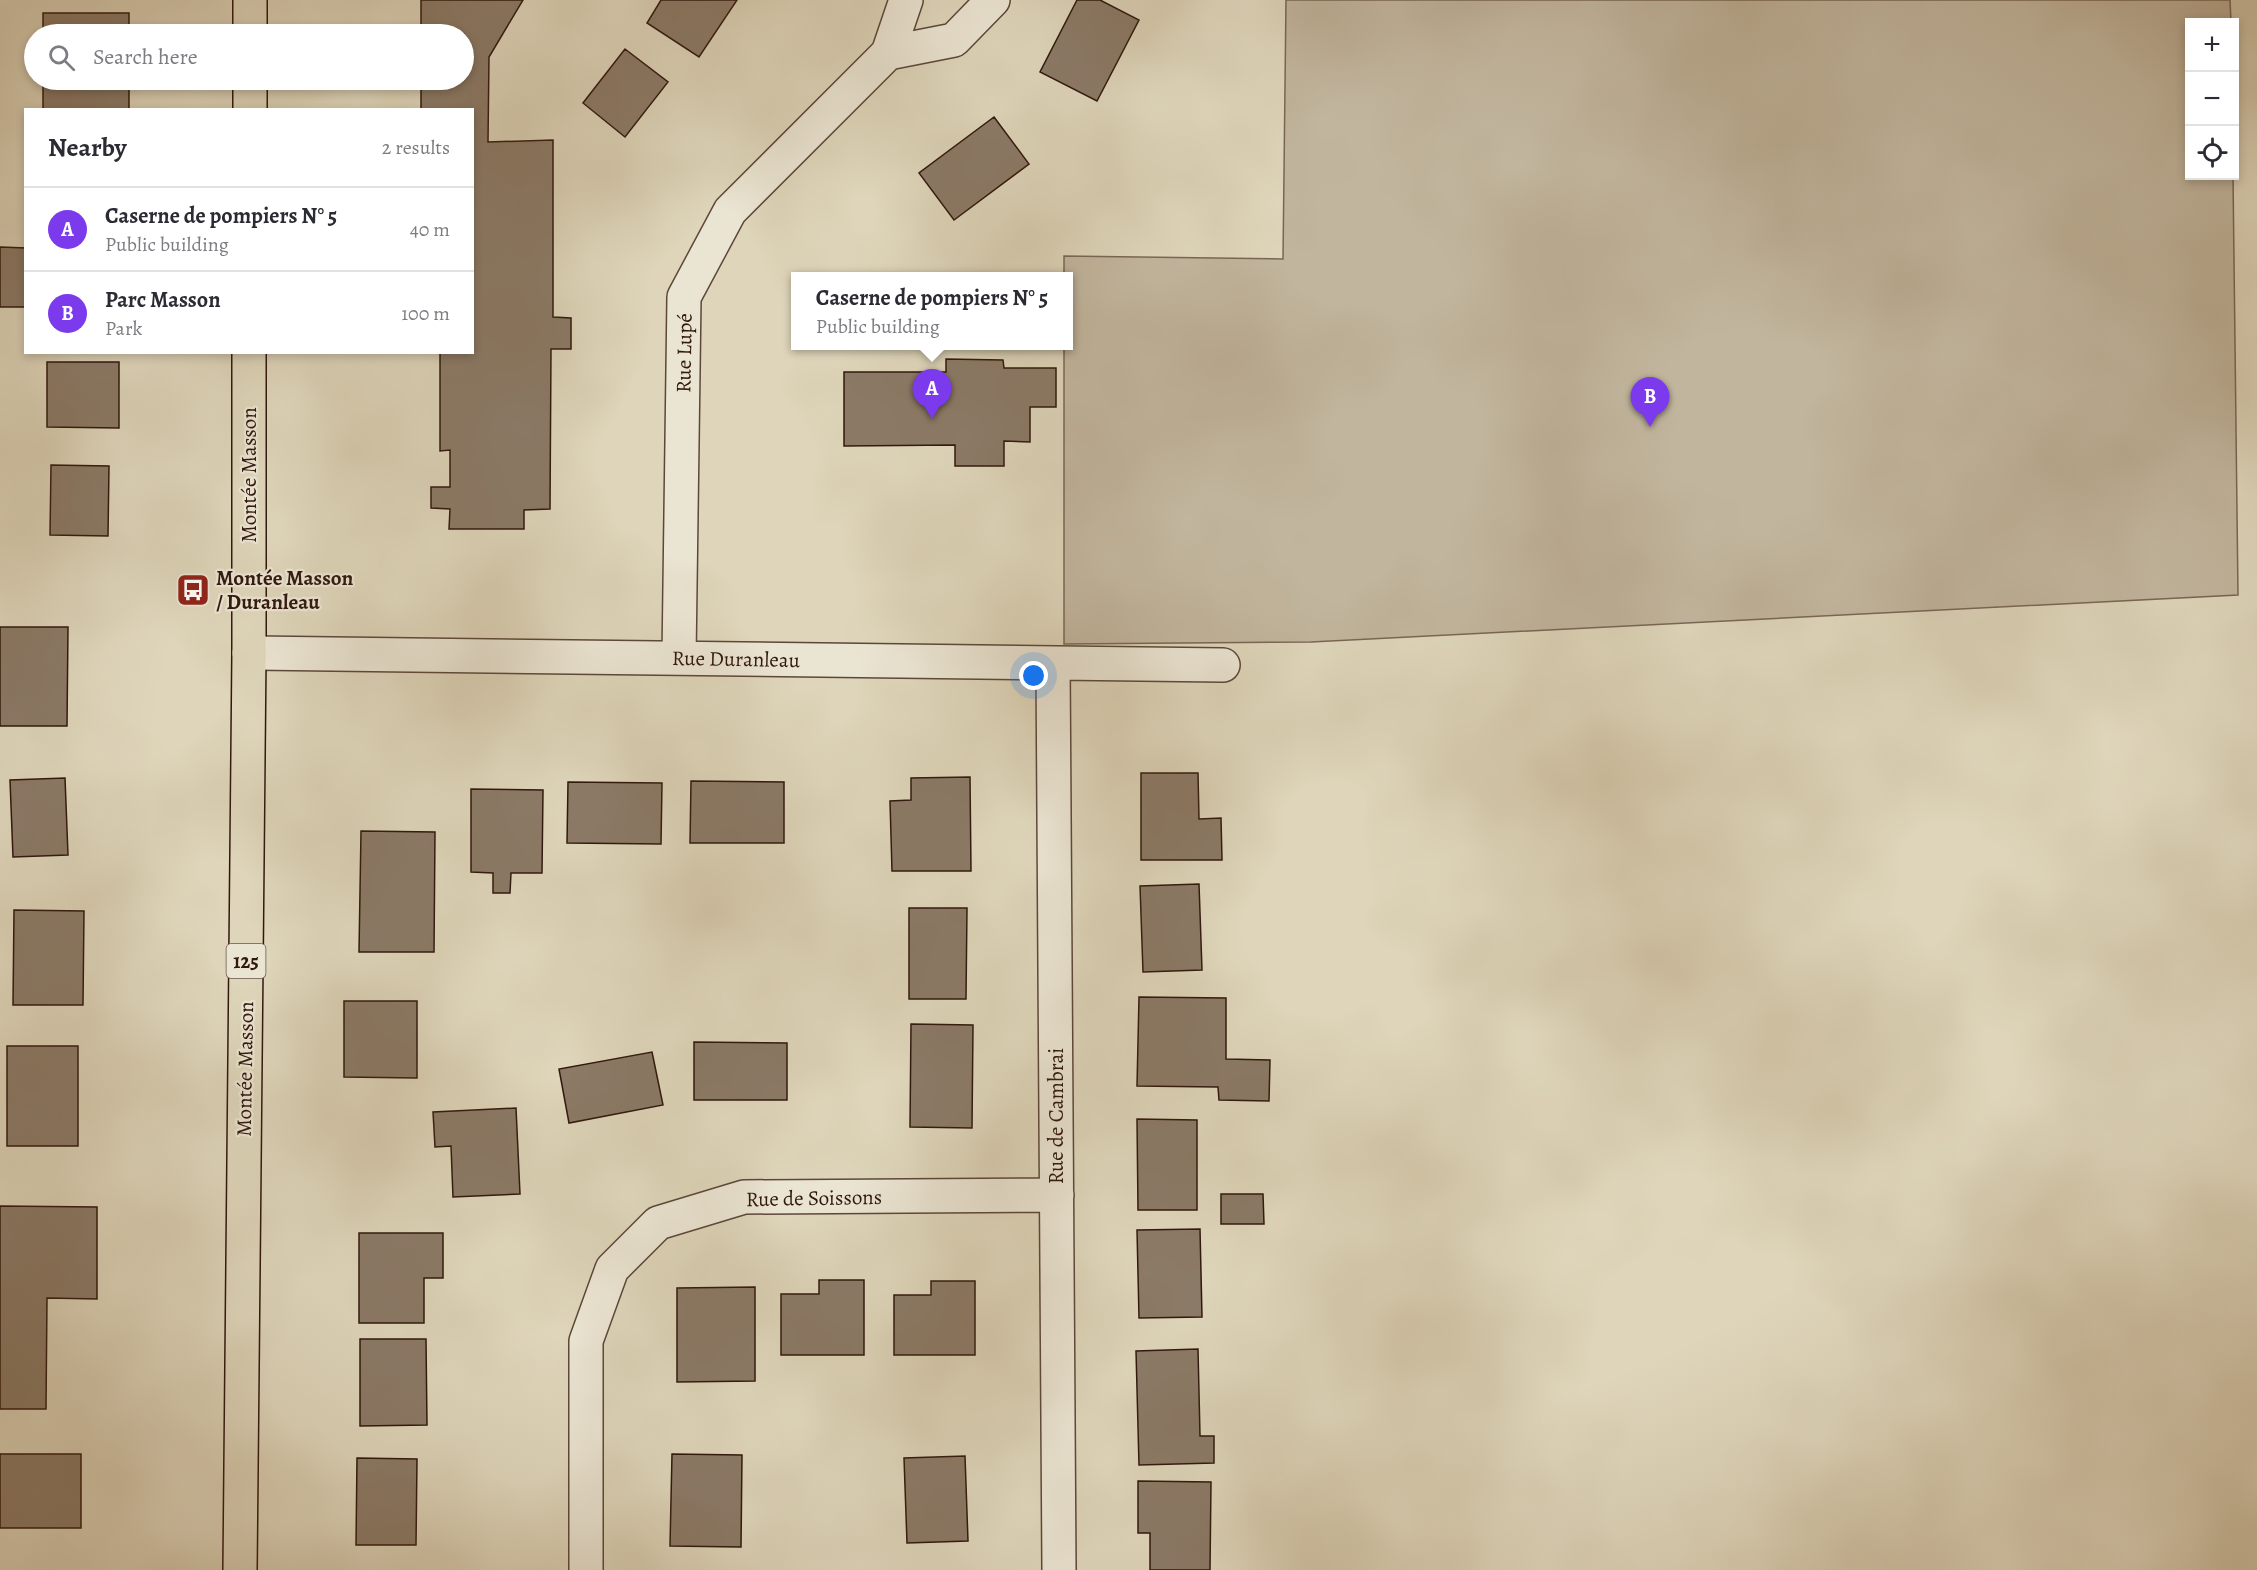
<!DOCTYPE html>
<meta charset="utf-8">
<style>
:root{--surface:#fff;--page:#f7f7f7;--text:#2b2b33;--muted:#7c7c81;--line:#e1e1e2;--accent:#7c3aed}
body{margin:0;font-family:Alegreya,serif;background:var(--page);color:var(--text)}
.controls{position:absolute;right:18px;top:18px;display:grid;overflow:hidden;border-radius:0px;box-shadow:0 3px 9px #0003}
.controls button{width:54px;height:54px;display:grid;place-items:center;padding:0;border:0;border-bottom:2px solid var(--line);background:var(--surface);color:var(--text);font:30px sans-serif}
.you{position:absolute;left:1034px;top:676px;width:21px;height:21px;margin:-15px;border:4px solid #fff;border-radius:50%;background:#1a73e8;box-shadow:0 0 0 9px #1a73e833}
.badge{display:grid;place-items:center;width:39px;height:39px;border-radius:50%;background:var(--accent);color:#fff;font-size:20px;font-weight:700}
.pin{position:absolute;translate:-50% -50px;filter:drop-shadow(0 2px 3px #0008)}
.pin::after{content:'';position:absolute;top:32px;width:21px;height:18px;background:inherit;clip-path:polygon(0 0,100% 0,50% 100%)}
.popup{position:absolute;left:791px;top:272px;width:282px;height:78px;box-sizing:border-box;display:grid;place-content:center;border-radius:0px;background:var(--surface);filter:drop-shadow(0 2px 4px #0005);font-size:20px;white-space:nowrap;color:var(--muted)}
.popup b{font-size:22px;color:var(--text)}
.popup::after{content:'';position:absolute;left:50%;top:100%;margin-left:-12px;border:12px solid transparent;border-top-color:var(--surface)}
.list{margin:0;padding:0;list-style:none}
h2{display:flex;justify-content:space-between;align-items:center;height:78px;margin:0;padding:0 24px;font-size:26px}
h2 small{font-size:20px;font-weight:400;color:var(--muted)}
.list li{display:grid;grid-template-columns:39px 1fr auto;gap:18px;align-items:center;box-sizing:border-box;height:84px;padding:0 24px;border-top:2px solid var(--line)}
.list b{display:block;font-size:22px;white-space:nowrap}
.list p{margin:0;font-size:20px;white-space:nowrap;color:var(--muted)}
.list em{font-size:20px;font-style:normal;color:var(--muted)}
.icon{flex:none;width:33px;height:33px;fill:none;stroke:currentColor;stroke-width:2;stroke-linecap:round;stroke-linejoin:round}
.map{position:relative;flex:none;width:2257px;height:1570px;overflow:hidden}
.search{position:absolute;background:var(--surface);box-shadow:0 3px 9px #0003;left:24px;top:24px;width:450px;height:66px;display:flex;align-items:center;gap:15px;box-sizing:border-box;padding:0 21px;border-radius:33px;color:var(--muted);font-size:22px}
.panel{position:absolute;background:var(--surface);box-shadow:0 3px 9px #0003;left:24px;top:108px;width:450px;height:246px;border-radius:0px}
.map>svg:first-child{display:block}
.green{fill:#c1b59d;stroke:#796656;stroke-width:1.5}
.building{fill:#8b7a67;stroke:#31180e;stroke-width:1.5}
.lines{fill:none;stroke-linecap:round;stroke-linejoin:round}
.minor-casing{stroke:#5c4739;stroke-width:36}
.major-casing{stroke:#31180e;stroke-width:36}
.minor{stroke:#eae4d2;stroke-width:33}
.major{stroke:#ded5ba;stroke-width:33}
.labels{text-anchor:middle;stroke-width:4.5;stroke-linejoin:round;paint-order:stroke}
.shield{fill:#eae4d2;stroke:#685549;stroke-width:1.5}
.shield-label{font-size:20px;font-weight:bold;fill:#31180e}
.street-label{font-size:21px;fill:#31180e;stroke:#eae4d2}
.poi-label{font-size:21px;font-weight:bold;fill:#31180e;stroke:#eae4d2;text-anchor:start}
</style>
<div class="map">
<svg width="2257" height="1570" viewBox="0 0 2257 1570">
<rect width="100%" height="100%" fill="#ded5ba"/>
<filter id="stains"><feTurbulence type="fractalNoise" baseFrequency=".00333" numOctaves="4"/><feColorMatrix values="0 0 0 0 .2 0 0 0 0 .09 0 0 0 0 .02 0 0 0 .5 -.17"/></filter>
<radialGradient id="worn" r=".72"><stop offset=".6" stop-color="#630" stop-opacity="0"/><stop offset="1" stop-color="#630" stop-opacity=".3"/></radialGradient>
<path class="green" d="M1286,0H2230L2231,22H2190V176H2233L2238,595L1311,642L1064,644V346H1068V276H1064V256L1283,259Z"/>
<path class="building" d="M421,0H523L489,57L488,142L553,140V317L571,318V349H551L550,509L524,510V529H449L450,509L431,508V487H450V450L440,451V352H472V110H421V80H464V34H421Z
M661,0H737L699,57L647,23Z
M1077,0H1100L1139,20L1097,101L1040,72Z
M43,13H129V34H43Z
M625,49L668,82L625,137L583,103Z
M43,80H118V86H129V110H43Z
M994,117L1029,164L954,220L919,173Z
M0,247L26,248V307H0Z
M946,359L1003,360L1004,368H1056V407H1030V442L1004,441V466H955V445L844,446V372H946Z
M47,362H119V428L47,427Z
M51,465L109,466L108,536L50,535Z
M0,627H68L67,726H0Z
M1141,773H1198L1199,819L1221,818L1222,860H1141Z
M970,777L971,871H892L890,801L911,800V778Z
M65,778L68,855L13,857L10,780Z
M691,781L784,782V843H690Z
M568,782L662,783L661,844L567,843Z
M471,789L543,790L542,873H511L510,893H493V873L471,872Z
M361,831L435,832L434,952H359Z
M1199,884L1202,970L1143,972L1140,886Z
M909,908H967L966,999H909Z
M14,910L84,911L83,1005H13Z
M1139,997L1226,998V1059L1270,1060L1269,1101L1219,1100L1218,1087L1137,1086Z
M344,1001H417V1078L344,1077Z
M911,1024L973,1025L972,1128L910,1127Z
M694,1042L787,1043V1100H694Z
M7,1046H78V1146H7Z
M652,1052L663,1105L569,1123L559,1069Z
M516,1108L520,1194L453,1197L451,1146L435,1147L433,1112Z
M1137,1119L1197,1120V1210H1138Z
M1221,1194H1263L1264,1224H1221Z
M0,1206L97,1207V1299L47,1298L46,1409H0Z
M1200,1229L1202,1317L1139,1318L1137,1230Z
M359,1233H443V1278H424V1323H359Z
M819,1280H864V1355H781V1294H819Z
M931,1281H975V1355H894V1295H931Z
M755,1287V1381L677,1382V1288Z
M360,1339H426L427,1425L360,1426Z
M1198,1349L1200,1436H1214V1463L1139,1465L1136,1351Z
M0,1454H81V1528H0Z
M672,1454L742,1455L741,1547L670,1546Z
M965,1456L968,1541L907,1543L904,1458Z
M357,1458L417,1459L416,1545H356Z
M1138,1481L1211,1482L1210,1570H1150V1533H1138Z"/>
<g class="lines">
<defs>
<path id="minor" d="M888,53L954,40L993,0
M249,653L1223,665
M679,658L684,297L730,211L888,53L906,0
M1053,663L1059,1570
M586,1570V1341L612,1269L658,1223L744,1197L1057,1195"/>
<path id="major" d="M250,34V0
M250,110V80
M240,1570L249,653V352"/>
</defs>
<use href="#minor" class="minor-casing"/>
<use href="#major" class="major-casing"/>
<use href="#minor" class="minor"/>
<use href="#major" class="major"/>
</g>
<defs>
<symbol id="bus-square" viewBox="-11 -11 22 22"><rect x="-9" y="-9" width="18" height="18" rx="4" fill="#8f2418" stroke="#eae4d2"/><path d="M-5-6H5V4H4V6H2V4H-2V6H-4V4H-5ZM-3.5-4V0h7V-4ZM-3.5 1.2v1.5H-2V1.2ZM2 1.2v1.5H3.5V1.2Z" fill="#fff"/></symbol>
</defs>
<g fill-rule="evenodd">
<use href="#bus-square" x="174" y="571" width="38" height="38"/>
</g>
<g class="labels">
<rect class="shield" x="226.5" y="944" width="39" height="34" rx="4.5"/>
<g class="shield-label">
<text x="246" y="968">125</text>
</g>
<g class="street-label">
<text transform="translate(684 353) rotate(-89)" y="7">Rue Lupé</text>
<text transform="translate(249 475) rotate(-90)" y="7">Montée Masson</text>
<text transform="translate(736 659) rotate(1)" y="7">Rue Duranleau</text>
<text transform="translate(245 1069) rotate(-89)" y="7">Montée Masson</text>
<text transform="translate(1056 1116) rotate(-90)" y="7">Rue de Cambrai</text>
<text transform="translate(814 1198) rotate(-1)" y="7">Rue de Soissons</text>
</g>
<g class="poi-label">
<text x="216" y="585">Montée Masson<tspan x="216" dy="24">/ Duranleau</tspan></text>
</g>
</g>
<rect width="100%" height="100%" filter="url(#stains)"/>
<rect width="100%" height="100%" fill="url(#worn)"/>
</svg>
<div class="controls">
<button>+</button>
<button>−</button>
<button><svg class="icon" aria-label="locate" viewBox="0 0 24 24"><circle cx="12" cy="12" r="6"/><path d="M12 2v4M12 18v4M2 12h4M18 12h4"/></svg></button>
</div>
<div class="you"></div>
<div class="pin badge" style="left:932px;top:419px">A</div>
<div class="popup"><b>Caserne de pompiers N° 5</b>Public building</div>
<div class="pin badge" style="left:1650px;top:427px">B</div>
<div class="search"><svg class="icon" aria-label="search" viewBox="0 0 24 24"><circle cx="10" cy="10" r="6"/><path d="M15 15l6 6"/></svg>Search here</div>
<section class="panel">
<h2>Nearby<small>2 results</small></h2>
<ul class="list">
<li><span class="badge">A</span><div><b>Caserne de pompiers N° 5</b><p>Public building</p></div><em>40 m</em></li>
<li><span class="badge">B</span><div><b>Parc Masson</b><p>Park</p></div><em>100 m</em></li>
</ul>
</section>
</div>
